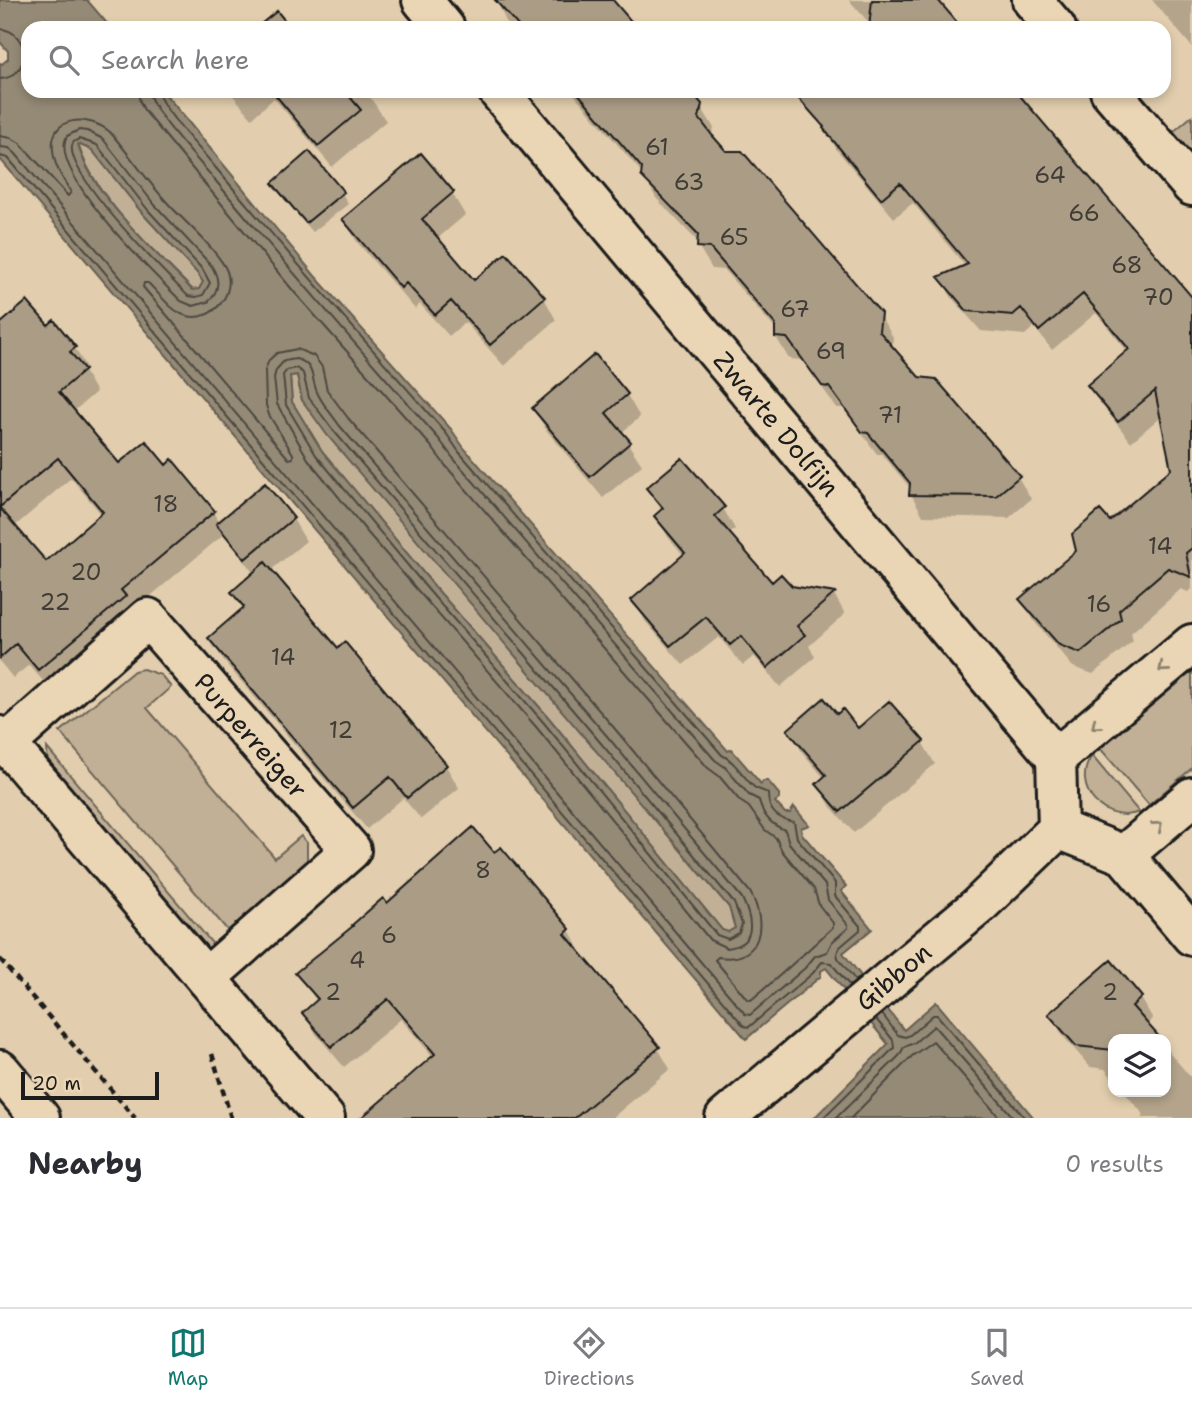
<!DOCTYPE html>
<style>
:root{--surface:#fff;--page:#f7f7f7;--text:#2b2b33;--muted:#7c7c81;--line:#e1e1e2;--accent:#0f766e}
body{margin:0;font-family:"Shantell Sans",sans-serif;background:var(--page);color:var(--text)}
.controls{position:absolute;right:21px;bottom:21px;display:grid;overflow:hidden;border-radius:14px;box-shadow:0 4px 10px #0003}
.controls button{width:63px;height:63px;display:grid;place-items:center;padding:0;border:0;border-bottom:2px solid var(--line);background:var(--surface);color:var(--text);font:35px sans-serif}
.scale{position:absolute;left:21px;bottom:18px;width:138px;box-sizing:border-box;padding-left:7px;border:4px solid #1c1c1c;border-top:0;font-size:19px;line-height:24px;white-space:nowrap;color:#1c1c1c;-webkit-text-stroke:5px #ead5b4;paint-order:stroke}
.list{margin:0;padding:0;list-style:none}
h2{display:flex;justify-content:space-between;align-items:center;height:91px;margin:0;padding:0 28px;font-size:30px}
h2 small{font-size:23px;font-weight:400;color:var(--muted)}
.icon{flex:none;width:38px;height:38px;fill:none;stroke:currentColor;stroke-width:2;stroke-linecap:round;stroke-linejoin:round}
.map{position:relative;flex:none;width:1192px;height:1118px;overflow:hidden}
.search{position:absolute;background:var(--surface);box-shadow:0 4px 10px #0003;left:21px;right:21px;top:21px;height:77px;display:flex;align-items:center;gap:18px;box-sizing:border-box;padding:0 24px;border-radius:21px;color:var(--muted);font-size:26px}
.sheet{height:189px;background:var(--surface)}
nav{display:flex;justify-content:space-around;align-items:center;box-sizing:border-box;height:98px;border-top:2px solid var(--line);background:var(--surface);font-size:19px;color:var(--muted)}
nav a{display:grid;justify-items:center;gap:4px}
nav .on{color:var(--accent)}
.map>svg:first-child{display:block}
.green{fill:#c1b096;stroke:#6e6659;stroke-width:2}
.water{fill:#958a76;stroke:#655e52;stroke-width:2;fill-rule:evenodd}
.shadow{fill:#0003}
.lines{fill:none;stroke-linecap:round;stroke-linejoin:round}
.shore{stroke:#4c4840;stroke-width:2}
.building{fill:#ab9c86;stroke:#1c1c1c;stroke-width:2}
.minor-casing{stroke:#1c1c1c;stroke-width:44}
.path{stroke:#1c1c1c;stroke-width:4.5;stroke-dasharray:7 5;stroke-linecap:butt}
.minor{stroke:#ead5b4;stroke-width:38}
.oneway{stroke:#8d8270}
.labels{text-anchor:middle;stroke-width:5;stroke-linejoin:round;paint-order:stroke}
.number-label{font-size:23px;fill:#403c36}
.street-label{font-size:26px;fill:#1c1c1c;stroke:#ead5b4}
</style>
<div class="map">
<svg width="1192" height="1118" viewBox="0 0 1192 1118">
<rect width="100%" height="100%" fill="#e2ceae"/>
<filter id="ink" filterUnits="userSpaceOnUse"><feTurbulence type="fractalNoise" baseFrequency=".0143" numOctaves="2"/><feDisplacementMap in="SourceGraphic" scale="14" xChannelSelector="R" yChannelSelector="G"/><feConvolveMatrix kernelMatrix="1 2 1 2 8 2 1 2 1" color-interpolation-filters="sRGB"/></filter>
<g filter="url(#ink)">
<path class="green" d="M1192,116V157L1172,133Z
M78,144L92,150L143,214L198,274L203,282L199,289L193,290C153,249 96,200 78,144Z
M297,375L302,400L706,880L729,907L735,928L728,932L722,930L549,718L435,587L322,451L292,402L290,376Z
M1192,667V768L1149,805L1099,747Z
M143,669L161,675L171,687L147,708L275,858L301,836L307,843V873L234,938L60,732L134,671Z
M47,748L217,949L201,948L48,768Z
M1092,756L1139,812C1106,826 1069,787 1092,756Z"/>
<path class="water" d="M0,0H87L111,28H28V91H163L315,276L451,429L464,448L728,751L731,749L761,784L763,781H768L779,794V799L775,802L785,813H790L794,807L809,825L801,828L802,834L846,886L841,891L872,929L843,953L904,1030L936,1002L1034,1118H816L815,1117L888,1044L826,968L821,971V976L746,1039L0,159V63L2,64L8,59V51L0,42ZM78,144L92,150L143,214L198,274L203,282L199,289L192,290C157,253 90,194 78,144ZM297,375L302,400L327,435L706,880L729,907L735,928L728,932L722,930L549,718L435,587L322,451L292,402L290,376Z"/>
<path class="shadow" d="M496,0H611L635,28H509Z
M849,0H937L960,28H871V25Z
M1152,0H1192V47Z
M229,91H366L386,121L332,167L274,98L252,118Z
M571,91H689L700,105L714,128L711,137L879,314L893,337L892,348L918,379L1018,477L1031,499L1009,518L923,516L911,494V489L882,454H877L843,408H837L802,360L789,359L776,337L777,331L724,270L712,269L699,247V243L656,198L643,174Z
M873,91H1014L1192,302V382L1183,398L1131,442L1102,405L1090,385L1128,352L1096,313L1052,350L1034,327L1025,335L981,331L952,298L940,278L966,267L913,203L894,218L837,150L825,129Z
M274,183L342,193L348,204L313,232L280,194Z
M452,193L465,215L437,239L474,282L506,255L544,298L556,320L504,366L465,322L449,336L420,304L415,309L357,242L344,220Z
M0,327L48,328L75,348L87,369L84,371L96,392L73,412L118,466L166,467L213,512L220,523L293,519L306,541L270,571L338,650L446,766L459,788L421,819L403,798L367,829L223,660L211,638L244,610L233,592L254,574L224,534L133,611L51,690L29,665L13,678L0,662V601L102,515L71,478L0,539Z
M627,395L640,417L621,433L642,465L603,498L547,431L534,409Z
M1192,429V589L1188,592L1181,589L1131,633L1133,641L1093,674L1073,667L1034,621L1022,599L1173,470Z
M648,488L723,508L735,529L729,534L772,584L834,594L845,614L809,646L815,657L780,687L754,656L743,665L719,637L683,665L645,621L634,600L684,556L668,537L656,516L662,511Z
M837,716L858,731L922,742L935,764L854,833L831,807L818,784L825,779L802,752L790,730Z
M500,849L569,930L581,951L579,953L658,1048L670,1069L612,1118H381L434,1058L401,1019L344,1067L316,1034L304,1013L317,1002L298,973L386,905L494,855Z
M1141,998L1153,1019L1146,1025L1158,1039H1113V1079L1105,1069L1090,1067L1063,1036L1051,1015Z
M1166,1048L1192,1079V1118H1141L1144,1115L1124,1092H1166Z"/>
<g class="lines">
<path class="shore" d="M0,29C31,31 32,77 0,79
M158,91C159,106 204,153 215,167C291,257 368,345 446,433L459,452L722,755C736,762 742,776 754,787C759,791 763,789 768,794C768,812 778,819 794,822L797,838L835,883V896L860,926V930L840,947L837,953L838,958L856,981
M79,130L87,131L103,139L154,204L211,265C220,279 220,290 208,302L193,306L181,301C156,276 46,171 67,136Z
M0,136L11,138L20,143L68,196L71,192C63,179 54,166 53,150C49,114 90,115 110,132C129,154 145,178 164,199C183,221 210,242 225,267C239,293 211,325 184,315C170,310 159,293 148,283H144L143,287L289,459L293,458V454L269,415L266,405L265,370L269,360L277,353L297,349L314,356L322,367L327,390L348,418L615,729L750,892C768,923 762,964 718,957L715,960L747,999L751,1000C780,976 807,951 833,927V923L819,905L814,889L782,851L776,838L765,830L749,807L740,801L719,776L708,768L445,465L431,446L295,293L144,110L140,102L138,91
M79,139L97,145L148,210L203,270L210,283L203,295L196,297L188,296C165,273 67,176 72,146C73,141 75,141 79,139Z
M0,147L9,148L15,153L745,1014L750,1015L805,968L815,956L827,952L832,942L848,928V925L828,900L825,885L789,843L785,830C771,825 762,814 759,800L749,795L725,767L715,760L453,458L439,439C363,353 288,268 215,180C201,163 150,110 149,91
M0,156L8,158L40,196L744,1026L749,1027L813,973L822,962L831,963L850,986
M296,359C317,364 310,382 319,396C324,406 333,416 339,425L607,736L742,898C752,919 758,944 727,948L710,940L537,728L367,532L308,459L277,404L274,378L276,370L284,361Z
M296,368L303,373L309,398L333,430L600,742L734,903L742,924L739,933L728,939L717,935L544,723L430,592L316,455L286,405L283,375L287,370Z
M882,1014L898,1035L905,1037L910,1035L933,1015H937L1025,1118
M823,1118L894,1048L893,1040L876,1019
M836,1118L899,1056L904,1047L914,1043L934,1026L1014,1118
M851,1118L912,1056L933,1041L1000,1118"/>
</g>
<path class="building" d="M495,0H613L637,28H520Z
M872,0H938L962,28H869Z
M277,11L291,28H256Z
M272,91H345L361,110L318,146Z
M576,91H691L702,104L699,118L712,135L726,151H742L881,313L879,331L919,377L936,379L1020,476L996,496L909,495L910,483L868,433L862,432L829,387L822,386L787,338L775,337V324L710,248L697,247L698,234L641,176L642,168Z
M792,91H1016L1192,297V548L1186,553L1191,577L1168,568L1119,610L1121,619L1080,653L1059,645L1019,599L1076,551L1072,534L1100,510L1110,521L1171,469L1155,391L1118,422L1087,385L1129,349L1083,294L1039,331L1021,308L1013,315L967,311L938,277L968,264L900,183L881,199L823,128L824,127Z
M309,151L344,192L306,223L272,183Z
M421,153L454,192L422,219L474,280L506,253L545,297L490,345L451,301L435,315L406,283L401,288L342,219Z
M27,301L48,325L54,320L76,347L70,352L85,370L59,392L119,463L146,441L166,465L172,459L215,511L121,590L126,596L38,670L16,644L0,658V508L46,561L103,512L58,458L0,507V324Z
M595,354L628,394L606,413L631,442L590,477L532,408Z
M682,458L725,507L715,516L772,582L781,574L792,586L835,593L797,626L805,635L767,668L741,636L730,645L706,617L670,646L631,600L685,553L654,516L663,508L646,488Z
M265,483L294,518L245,559L216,524Z
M265,562L338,648L345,642L447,765L407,798L390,777L353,808L208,638L244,607L231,592Z
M824,698L837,714L843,709L858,728L889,701L924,741L840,812L816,784L826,775L787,730Z
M473,827L494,852L501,847L570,929L565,934L660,1047L575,1118H361L435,1054L388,999L331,1047L302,1013L318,999L295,973L353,926L352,925L383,898L387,903Z
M1111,960L1142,997L1132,1006L1161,1039H1113V1050L1076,1046L1048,1014Z"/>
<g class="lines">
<defs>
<g id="minor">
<path d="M422,0L445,28"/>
<path d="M1032,0L1056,28"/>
<path id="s1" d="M498,91L1056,758"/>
<path d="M1110,91L1192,186"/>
<path d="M0,736L325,1118"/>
<path id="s2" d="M6,744L148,618L351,850L206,978"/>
<path d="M1056,758L1192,644"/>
<path d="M1058,829L1124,855L1192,936"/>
<path d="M1124,855L1192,797"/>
<path d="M0,1070L40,1118"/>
<path id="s3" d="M725,1118L978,906L1058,829L1056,758"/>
</g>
</defs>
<use href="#minor" class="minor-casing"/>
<path class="path" d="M0,959L135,1118
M212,1054L231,1118"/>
<use href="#minor" class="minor"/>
</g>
<defs><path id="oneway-chevron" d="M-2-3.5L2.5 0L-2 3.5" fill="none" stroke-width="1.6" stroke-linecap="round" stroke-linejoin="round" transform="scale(1.75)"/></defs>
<g class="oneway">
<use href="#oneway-chevron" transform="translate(1163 668) rotate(140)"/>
<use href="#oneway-chevron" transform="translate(1096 725) rotate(140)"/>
<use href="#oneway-chevron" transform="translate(1158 826) rotate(-41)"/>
</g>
</g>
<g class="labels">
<g class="number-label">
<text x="657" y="155">61</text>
<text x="1050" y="183">64</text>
<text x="689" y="190">63</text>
<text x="1084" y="221">66</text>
<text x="734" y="245">65</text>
<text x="1127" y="273">68</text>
<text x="1158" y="305">70</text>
<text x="795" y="317">67</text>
<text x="831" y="359">69</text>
<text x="890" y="423">71</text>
<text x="166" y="512">18</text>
<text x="1160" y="554">14</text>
<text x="86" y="580">20</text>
<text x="55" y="610">22</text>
<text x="1099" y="612">16</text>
<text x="283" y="665">14</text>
<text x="341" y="738">12</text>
<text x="483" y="878">8</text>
<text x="389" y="943">6</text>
<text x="357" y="968">4</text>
<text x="333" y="1000">2</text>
<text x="1110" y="1000">2</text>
</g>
<g class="street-label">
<text dy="9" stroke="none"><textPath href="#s1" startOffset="434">Zwarte Dolfijn</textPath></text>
<text dy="9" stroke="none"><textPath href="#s2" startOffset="346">Purperreiger</textPath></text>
<text dy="9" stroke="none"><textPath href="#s3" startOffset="220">Gibbon</textPath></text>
</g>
</g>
</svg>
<div class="controls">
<button><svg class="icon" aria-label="layers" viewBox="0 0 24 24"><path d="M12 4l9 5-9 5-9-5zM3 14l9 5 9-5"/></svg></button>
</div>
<div class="scale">20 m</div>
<div class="search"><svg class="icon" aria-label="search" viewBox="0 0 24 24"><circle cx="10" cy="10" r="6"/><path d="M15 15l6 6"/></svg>Search here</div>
</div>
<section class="sheet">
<h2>Nearby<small>0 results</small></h2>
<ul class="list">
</ul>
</section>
<nav>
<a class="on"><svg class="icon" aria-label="map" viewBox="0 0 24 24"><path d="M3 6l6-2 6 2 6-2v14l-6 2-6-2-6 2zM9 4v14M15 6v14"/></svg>Map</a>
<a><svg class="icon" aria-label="directions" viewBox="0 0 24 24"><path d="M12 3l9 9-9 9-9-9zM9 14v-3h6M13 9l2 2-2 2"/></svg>Directions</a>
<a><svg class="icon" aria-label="saved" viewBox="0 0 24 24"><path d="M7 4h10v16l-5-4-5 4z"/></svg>Saved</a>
</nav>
